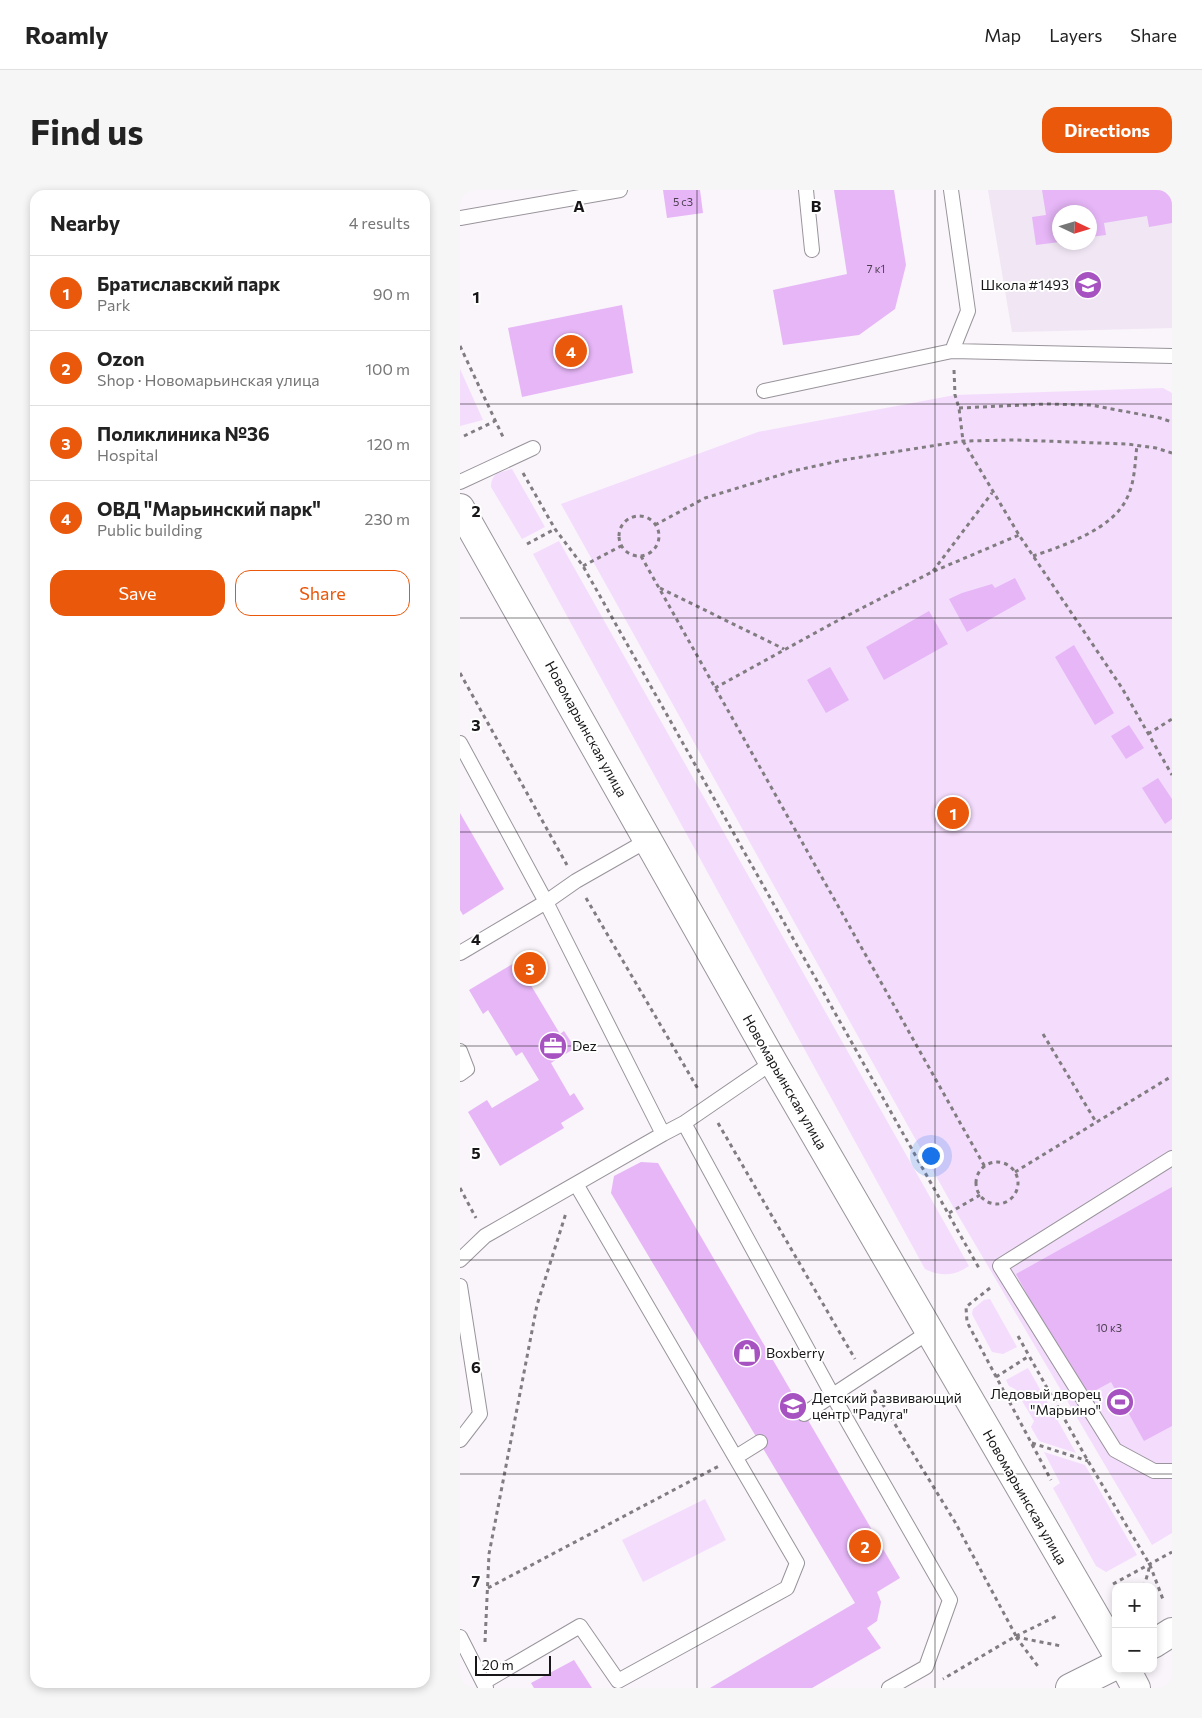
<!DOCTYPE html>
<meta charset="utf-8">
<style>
:root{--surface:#fff;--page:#f6f6f6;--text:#222;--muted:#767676;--line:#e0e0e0;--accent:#ea580c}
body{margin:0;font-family:Commissioner,sans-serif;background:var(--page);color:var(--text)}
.controls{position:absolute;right:15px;bottom:15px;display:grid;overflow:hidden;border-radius:10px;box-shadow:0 2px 8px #0003}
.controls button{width:45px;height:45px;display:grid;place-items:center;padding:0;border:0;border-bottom:1px solid var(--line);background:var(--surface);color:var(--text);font:25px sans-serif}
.compass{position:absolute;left:592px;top:15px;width:45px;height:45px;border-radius:50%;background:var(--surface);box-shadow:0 2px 8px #0003;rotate:94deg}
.scale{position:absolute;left:15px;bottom:12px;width:76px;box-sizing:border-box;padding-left:5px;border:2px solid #181618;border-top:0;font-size:14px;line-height:18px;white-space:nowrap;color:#181618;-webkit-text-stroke:4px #fff;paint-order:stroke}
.you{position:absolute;left:470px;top:965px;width:18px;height:18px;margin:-12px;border:4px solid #fff;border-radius:50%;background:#1a73e8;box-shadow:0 0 0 8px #1a73e833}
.badge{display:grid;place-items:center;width:32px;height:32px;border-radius:50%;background:var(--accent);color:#fff;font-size:16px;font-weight:700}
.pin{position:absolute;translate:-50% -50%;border:2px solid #fff;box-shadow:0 1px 5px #0006}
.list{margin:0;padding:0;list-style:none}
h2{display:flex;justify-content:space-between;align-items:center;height:65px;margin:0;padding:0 20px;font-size:21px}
h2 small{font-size:16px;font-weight:400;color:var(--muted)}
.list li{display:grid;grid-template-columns:32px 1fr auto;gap:15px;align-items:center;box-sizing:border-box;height:75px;padding:0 20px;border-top:1px solid var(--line)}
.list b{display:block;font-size:19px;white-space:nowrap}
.list p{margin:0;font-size:16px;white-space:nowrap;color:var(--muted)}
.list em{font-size:16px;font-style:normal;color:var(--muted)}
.actions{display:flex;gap:10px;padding:15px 20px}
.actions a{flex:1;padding:11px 0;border:1px solid var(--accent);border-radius:15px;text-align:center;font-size:18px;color:var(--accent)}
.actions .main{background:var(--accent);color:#fff}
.map{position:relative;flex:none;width:712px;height:1498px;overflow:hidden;border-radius:15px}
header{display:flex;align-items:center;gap:30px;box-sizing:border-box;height:70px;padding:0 25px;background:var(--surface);border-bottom:1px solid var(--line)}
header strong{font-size:24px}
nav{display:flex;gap:28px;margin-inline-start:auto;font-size:18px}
.intro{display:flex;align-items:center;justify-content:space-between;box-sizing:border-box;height:120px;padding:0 30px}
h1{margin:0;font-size:35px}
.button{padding:12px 22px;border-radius:15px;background:var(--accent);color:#fff;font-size:18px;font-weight:700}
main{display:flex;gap:30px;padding:0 30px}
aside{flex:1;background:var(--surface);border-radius:15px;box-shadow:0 2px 8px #0003}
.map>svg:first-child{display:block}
.built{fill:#f0e6f4;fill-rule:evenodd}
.green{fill:#f4dcfd}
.building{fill:#e6b6f7}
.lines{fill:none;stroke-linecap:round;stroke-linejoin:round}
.service-casing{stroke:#99949b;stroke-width:16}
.tertiary-casing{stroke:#99949b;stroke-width:30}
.path{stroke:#807c80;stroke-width:3;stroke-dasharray:4 4;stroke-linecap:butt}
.service{stroke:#fff;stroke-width:14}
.tertiary{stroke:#fff;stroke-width:28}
.grid{fill:none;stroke:#181618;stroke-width:1;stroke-opacity:0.55}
.labels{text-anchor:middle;stroke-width:4;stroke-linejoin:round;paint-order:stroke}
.number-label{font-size:11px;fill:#4c3e50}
.poi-label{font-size:14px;fill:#181618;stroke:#fff;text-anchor:start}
.street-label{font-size:14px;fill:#181618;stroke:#fff}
.grid-label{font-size:16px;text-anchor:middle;font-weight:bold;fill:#181618;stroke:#fff;stroke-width:4;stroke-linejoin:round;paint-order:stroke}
</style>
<header>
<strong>Roamly</strong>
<nav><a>Map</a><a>Layers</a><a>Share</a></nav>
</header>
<div class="intro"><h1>Find us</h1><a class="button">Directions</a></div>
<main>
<aside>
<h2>Nearby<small>4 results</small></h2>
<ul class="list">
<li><span class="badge">1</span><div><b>Братиславский парк</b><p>Park</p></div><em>90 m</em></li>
<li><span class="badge">2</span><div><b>Ozon</b><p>Shop · Новомарьинская улица</p></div><em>100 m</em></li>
<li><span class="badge">3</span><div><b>Поликлиника №36</b><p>Hospital</p></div><em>120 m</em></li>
<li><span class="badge">4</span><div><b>ОВД &quot;Марьинский парк&quot;</b><p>Public building</p></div><em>230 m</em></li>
</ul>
<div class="actions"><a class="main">Save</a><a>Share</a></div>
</aside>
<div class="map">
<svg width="712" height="1498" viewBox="0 0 712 1498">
<rect width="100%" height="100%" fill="#faf4fb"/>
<path class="built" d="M528,0H712V138L552,142ZM600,22H630V52H600Z"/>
<path class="green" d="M0,179L23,230L0,236Z
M703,198L712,203V1343L692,1355L495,1020L101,314L298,242L495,205Z
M52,279L85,337L62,349L31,297C32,282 39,283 52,279Z
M99,351L509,1076C494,1086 482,1087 465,1079L73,364Z
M530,1109L557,1157L543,1164L532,1162L512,1124L513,1119L524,1110Z
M568,1178L616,1263L579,1251L571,1237L574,1231L555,1199L549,1196L546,1190Z
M584,1262L625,1275L677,1365L646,1382L636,1376L593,1298L600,1293Z
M245,1309L266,1350L183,1392L162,1350Z"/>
<path class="building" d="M203,0H240L243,23L207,28Z
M374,0H434L446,75L435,119L399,145L323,155L313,100L387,84Z
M582,0H712V33L689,37L687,26L644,33L646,45L630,47V22H600V52L576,55L572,27L586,25Z
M162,115L173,183L62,207L48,138Z
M555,388L566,409L507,442L489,409L502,403L532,394L535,398Z
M469,421L488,454L424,490L406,457Z
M614,455L654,523L635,535L595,467Z
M370,477L389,510L366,523L347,490Z
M669,535L684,558L666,569L651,546Z
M698,588L712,609V629L705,634L682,598Z
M0,623L44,699L3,725L0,720Z
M66,766L78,787L69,792L100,844L104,841L115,858L91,873L110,906L114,903L124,919L101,933L104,938L40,976L8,922L27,910L32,918L79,890L62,862L56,866L28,820L23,824L9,800Z
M181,972L198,973L440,1388L417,1402L421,1412L417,1431L407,1438L421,1458L352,1498H250L395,1413L151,1003L154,986Z
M712,997V1236L684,1251L651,1192L623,1207L556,1084Z
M114,1470L132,1498H74L71,1493Z"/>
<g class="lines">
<defs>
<path id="service" d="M346,0L352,60
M491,0L508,121L492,161
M0,28L160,0
M304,201L492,161L712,166
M0,292L73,258
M0,553L86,712L203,944L25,1046L0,1070
M0,763L86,712L116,691L188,650
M0,861L7,879L0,884
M224,933L373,1206L490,1410L466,1477L429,1498
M203,944L224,933L313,872
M712,968L540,1076L655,1260L694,1281H712
M0,1096L20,1224L0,1250
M344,1224L469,1142
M276,1267L300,1252
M0,1447L26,1498
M24,1492L120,1436L158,1491L327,1398L337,1373L116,994"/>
<path id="tertiary" d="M0,318L313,872L656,1462
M693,1454L712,1442
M666,1479L676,1498
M610,1498L656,1475"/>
</defs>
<use href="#service" class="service-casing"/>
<use href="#tertiary" class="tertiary-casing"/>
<path class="path" d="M0,156L44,249
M494,180L495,205L499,218L503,251L559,345L662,498L712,585
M499,218L586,214L631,215L700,228L712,232
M4,246L35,231
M63,283L95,339L123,376L520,1080
M159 346a20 20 0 1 1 40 0a20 20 0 1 1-40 0Z
M195,335L245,308L333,281L383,270L503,251L555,250L667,254L696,258L712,263
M67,354L95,339
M181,366L525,977
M573,366C603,356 653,339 667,308C675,292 675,272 677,255
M123,376L161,356
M473,381L532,303
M200,398L324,459
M0,483L107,675
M255,498L375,432L472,382L559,345
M688,544L712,529
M126,708L238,899
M583,844L636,932
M258,933L395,1169
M516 993a21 21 0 1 1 42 0a21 21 0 1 1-42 0Z
M555,982L712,886
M0,998L16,1028
M489,1023L520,1005
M530,1098L506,1117L507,1132L591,1290
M558,1146L628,1271L690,1375L704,1412
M536,1187L569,1166
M414,1200L495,1332L556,1446L483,1489
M572,1253L628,1271
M653,1394L712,1362
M684,1397L690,1375
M28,1398L259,1276
M556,1446L597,1426
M556,1447L601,1456
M556,1447L580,1479
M25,1452L29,1364L77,1115L106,1023"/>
<use href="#service" class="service"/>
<use href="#tertiary" class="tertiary"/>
</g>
<path class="grid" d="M237,0V1498M475,0V1498M0,214H712M0,428H712M0,642H712M0,856H712M0,1070H712M0,1284H712"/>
<defs>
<symbol id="school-disc" viewBox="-11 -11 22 22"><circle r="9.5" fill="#a652c1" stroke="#fff"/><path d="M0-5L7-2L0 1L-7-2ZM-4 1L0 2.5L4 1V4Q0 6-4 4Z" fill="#fff"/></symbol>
<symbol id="office-disc" viewBox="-11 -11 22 22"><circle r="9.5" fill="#a652c1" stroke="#fff"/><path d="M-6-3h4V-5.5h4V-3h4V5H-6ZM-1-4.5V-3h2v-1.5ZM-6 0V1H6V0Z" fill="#fff"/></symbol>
<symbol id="shop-disc" viewBox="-11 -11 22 22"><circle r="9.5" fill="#a652c1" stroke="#fff"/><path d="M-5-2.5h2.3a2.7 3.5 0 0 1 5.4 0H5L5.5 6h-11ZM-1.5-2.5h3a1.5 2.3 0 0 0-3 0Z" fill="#fff"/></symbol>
<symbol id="stadium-disc" viewBox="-11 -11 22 22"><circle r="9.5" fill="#a652c1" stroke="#fff"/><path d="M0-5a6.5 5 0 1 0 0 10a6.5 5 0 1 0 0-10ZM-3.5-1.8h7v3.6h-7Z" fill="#fff"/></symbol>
</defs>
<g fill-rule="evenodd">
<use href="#school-disc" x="612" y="79" width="32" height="32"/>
<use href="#office-disc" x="77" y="840" width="32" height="32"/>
<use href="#shop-disc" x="271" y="1147" width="32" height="32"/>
<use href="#stadium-disc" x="644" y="1196" width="32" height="32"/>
<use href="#school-disc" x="317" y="1200" width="32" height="32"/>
</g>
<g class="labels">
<g class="number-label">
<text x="223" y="16">5 с3</text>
<text x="416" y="83">7 к1</text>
<text x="649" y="1142">10 к3</text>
</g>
<g class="poi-label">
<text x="609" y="100" text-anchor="end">Школа #1493</text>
<text x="112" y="861">Dez</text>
<text x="306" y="1168">Boxberry</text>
<text x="641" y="1209" text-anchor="end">Ледовый дворец<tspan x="641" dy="16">"Марьино"</tspan></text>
<text x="352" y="1213">Детский развивающий<tspan x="352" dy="16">центр "Радуга"</tspan></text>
</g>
<g class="street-label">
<text transform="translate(126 539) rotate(61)" y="5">Новомарьинская улица</text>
<text transform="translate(325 892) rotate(60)" y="5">Новомарьинская улица</text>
<text transform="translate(565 1307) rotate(60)" y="5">Новомарьинская улица</text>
</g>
</g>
<g class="grid-label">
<text x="119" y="22">A</text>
<text x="356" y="22">B</text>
<text x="16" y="113">1</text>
<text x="16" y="327">2</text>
<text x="16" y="541">3</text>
<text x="16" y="755">4</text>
<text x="16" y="969">5</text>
<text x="16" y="1183">6</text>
<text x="16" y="1397">7</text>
</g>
</svg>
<div class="controls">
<button>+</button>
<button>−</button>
</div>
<svg class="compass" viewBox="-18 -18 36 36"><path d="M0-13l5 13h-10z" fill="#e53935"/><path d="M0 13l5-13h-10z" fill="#767676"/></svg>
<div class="scale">20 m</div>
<div class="you"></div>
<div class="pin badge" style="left:493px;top:623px">1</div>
<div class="pin badge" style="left:405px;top:1356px">2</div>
<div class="pin badge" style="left:70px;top:778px">3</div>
<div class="pin badge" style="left:111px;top:161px">4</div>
</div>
</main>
